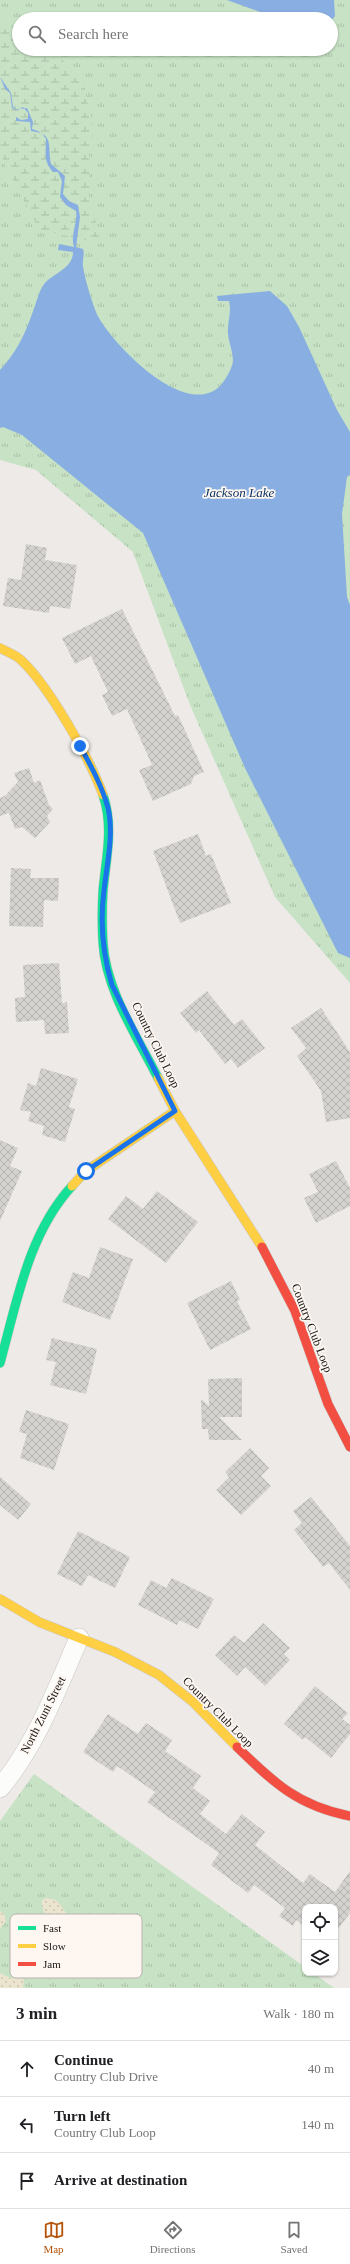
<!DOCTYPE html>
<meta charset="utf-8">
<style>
:root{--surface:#fff;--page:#f2f2f2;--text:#202124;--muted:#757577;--line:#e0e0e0;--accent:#b45309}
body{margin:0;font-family:Georgia,serif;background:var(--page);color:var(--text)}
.controls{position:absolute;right:12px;bottom:12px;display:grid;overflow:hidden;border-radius:8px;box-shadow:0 1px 3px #0004}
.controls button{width:36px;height:36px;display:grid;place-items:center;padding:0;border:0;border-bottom:1px solid var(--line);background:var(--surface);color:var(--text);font:20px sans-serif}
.stop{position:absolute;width:12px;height:12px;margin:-9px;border:3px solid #1a73e8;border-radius:50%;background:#fff}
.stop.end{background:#1a73e8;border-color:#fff;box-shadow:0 1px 4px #0008}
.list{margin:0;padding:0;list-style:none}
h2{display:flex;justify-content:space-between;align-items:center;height:52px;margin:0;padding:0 16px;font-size:17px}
h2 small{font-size:13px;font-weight:400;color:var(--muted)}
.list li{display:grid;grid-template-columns:26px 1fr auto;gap:12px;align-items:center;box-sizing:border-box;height:56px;padding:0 16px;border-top:1px solid var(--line)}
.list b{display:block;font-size:15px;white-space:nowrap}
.list p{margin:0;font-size:13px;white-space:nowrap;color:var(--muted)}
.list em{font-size:13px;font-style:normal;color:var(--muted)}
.icon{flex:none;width:22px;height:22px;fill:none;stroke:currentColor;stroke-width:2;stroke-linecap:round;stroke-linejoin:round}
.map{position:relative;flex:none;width:350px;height:1988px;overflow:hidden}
.search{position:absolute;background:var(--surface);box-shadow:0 1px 3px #0004;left:12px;right:12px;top:12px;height:44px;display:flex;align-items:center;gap:10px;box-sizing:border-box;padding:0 14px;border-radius:22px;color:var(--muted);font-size:15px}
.sheet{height:220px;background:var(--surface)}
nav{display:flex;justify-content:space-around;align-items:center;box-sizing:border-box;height:56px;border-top:1px solid var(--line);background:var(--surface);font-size:11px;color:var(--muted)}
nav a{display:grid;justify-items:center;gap:2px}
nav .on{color:var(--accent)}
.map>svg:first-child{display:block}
.grass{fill:url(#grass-tufts);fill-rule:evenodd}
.wetland{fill:url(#wetland-marsh)}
.sand{fill:url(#sand-dots)}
.water{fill:#89afe2}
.building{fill:url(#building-cross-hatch)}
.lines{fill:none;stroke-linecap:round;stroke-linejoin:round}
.street-casing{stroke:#cbc8c6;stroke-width:20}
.fast-casing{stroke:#cbc8c6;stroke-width:10}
.slow-casing{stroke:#cbc8c6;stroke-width:10}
.jam-casing{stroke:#cbc8c6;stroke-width:10}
.street{stroke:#fcfcfb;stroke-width:19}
.fast{stroke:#16e098;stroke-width:9}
.slow{stroke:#ffcf43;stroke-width:9}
.jam{stroke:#f24e42;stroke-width:9}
.route{stroke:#1a73e8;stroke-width:5}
.labels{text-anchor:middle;stroke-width:3.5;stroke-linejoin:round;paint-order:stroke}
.street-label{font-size:12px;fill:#191715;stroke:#fdf6f1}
.water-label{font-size:13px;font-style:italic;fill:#072e5d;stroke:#fdf6f1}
.key{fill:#fdf6f1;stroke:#b9b3af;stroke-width:1}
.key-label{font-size:11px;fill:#191715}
</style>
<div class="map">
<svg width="350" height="1988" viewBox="0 0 350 1988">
<defs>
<pattern id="grass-tufts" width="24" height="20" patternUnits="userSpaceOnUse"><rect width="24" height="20" fill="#c7e2c4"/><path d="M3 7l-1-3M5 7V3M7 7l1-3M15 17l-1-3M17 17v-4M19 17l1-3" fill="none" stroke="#aac1a8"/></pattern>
<pattern id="wetland-marsh" width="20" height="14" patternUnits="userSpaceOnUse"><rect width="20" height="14" fill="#c7e2c4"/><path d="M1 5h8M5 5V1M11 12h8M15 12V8" fill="none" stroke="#aac1a8"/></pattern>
<pattern id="sand-dots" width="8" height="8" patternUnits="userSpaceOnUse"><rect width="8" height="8" fill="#ebe5cf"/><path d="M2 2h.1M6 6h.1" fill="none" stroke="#c9c4b1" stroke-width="1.8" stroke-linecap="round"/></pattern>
<pattern id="building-cross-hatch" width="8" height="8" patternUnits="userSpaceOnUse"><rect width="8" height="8" fill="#d4d2cf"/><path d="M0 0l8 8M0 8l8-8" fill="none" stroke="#b5b4b1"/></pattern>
</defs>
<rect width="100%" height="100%" fill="#edeae7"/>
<path class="grass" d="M0,0H350V983L275,897L190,705L133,552L36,470L0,460ZM19,19H331V49H19Z
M34,1774L305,1967V1973H313L334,1988H0V1821Z"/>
<path class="wetland" d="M0,19L19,29V49H51L83,80L93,129L89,152V200L100,236L92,242L39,229L5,165L0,150Z"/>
<path class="sand" d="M46,1898C57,1898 60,1904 66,1913L61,1920C49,1920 41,1914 42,1900Z
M0,1911L4,1914L6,1921L0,1929Z
M0,1973L10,1978L24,1979L23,1988H0Z"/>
<path class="water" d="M227,0H334L335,16L331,21V19H279Z
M0,77L11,93L13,107L16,109L27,108L33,122L32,129C55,136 47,145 51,164L65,176L63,194L69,201L78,205L80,217L76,247L83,249C85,255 82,260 83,266C84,276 94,310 99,318C115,346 184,418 219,387C225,381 232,369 233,361C233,352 229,343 228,334C227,323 232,312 229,301H218L217,296L270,291L287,306L299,327L337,410L350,432V475L347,477L342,514L347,597L350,605V958L338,953L245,768L143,533L22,435L3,427L0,428V370C15,354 25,335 32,314C36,305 39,289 45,283C54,273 73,268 73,252L58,250L59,244L74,247C70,235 78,223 76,211L66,205L60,197L62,181L58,172H53C43,161 46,153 46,139L42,133L31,131L30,122L16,121V117L21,120L28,119V113L23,107L16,110L12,108L10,93L5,89Z"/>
<path class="building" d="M26,544L47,548L45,560L77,565L70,609L50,606L49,613L3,606L8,578L21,580Z
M122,609L175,716L178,715L204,772L194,776L191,784L153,801L139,770L152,765L127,709L112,716L102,695L108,692L91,656L75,664L62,638Z
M29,768L34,783L40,780L49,805L53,809L47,816L50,822L35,838L22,827L15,829L9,813L0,816V798L5,796L18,782L14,773Z
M198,834L206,856L211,854L231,903L180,923L153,851Z
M11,868L31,869L30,878H59L58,901L44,900L43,927L9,926Z
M59,963L62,1003L67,1002L69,1033L45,1034L44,1020L16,1022L15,998L25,997L23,965Z
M207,991L234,1025L242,1019L265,1048L238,1068L231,1059L225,1064L199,1030L196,1033L180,1013Z
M321,1008L350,1052V1118L326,1122L321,1091L297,1056L306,1048L291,1028Z
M41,1068L78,1079L69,1107L75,1109L65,1142L42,1135L44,1126L28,1121L31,1112L20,1110L28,1083L36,1086Z
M0,1140L18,1148L10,1166L22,1171L0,1221Z
M336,1161L350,1188V1206L316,1223L304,1198L318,1192L309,1174Z
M157,1191L198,1222L166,1263L108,1219L126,1196L143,1209Z
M100,1247L133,1259L110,1320L62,1302L73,1272L89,1278Z
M231,1281L240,1300L237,1301L251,1329L210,1350L187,1303Z
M52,1338L97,1349L86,1394L50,1385L56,1362L46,1360Z
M242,1378V1417H219L242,1440H209L208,1429H202L201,1399L209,1406L208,1379Z
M26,1410L69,1424L54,1470L20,1458L27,1434L19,1432Z
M250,1448L269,1468L261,1476L271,1486L241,1515L216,1490L229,1477L225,1472Z
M0,1477L31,1504L18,1520L0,1505Z
M311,1497L350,1546V1590L329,1563L323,1567L294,1530L302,1523L293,1511Z
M78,1531L130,1557L115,1588L88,1575L82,1586L57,1574Z
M172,1578L214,1599L198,1629L179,1620L177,1625L138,1605L151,1580L166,1588Z
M263,1623L290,1648L284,1654L290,1660L265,1686L245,1667L237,1676L215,1655L234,1635L244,1643Z
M315,1686L348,1713L342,1719L350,1725V1734L331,1758L305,1737L303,1740L284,1724Z
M108,1714L138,1734L146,1723L172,1740L165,1751L201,1776L193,1788L210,1801L200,1814L226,1834L242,1814L265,1832L255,1845L303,1883L310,1874L335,1892L350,1871V1913L335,1933V1907H305V1927L296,1920L293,1926L279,1916L285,1908L254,1885L248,1893L211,1865L219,1853L147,1802L155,1792L117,1766L113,1772L83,1752Z"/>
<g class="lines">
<defs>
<path id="street" d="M0,1788C36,1745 57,1689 79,1638"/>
<path id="fast" d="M103,795C114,827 106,858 103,891C102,908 102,926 103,943C106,991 137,1036 158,1078
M0,1363C17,1302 28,1234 72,1186"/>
<path id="slow" d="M0,648C7,652 16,655 21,660C49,686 90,759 103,795
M158,1078L175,1111L262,1247
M72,1186L86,1171L175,1111
M0,1599L39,1622L115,1652L159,1675L193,1702L237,1747"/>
<path id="jam" d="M262,1247L295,1311L328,1404L350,1447
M237,1747C274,1783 298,1806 350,1816"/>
</defs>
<use href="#street" class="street-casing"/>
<use href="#fast" class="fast-casing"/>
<use href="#slow" class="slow-casing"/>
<use href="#jam" class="jam-casing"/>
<use href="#street" class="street"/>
<use href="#fast" class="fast"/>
<use href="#slow" class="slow"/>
<use href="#jam" class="jam"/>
</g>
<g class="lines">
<path class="route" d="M80,746C91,766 102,786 108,808C114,834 107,864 104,890C100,921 103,955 112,985L175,1111L86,1171"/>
</g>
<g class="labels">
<g class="street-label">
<text transform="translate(156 1045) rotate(64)" y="4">Country Club Loop</text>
<text transform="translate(312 1328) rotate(69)" y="4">Country Club Loop</text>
<text transform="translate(218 1712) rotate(45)" y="4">Country Club Loop</text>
<text transform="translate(43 1715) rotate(-63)" y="4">North Zuni Street</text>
</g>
<g class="water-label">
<text x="239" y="497">Jackson Lake</text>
</g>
</g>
<rect x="10" y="1914" width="132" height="64" rx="6" class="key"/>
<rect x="18" y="1926" width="18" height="4" fill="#16e098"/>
<rect x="18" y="1944" width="18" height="4" fill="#ffcf43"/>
<rect x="18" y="1962" width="18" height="4" fill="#f24e42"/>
<g class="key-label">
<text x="43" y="1932">Fast</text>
<text x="43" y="1950">Slow</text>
<text x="43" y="1968">Jam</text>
</g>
</svg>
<div class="controls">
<button><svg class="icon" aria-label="locate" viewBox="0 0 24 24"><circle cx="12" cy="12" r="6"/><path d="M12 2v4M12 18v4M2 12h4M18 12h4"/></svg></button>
<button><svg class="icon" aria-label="layers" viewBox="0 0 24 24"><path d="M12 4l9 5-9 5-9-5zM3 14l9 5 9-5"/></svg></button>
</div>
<div class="stop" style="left:86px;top:1171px"></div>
<div class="stop end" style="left:80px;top:746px"></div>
<div class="search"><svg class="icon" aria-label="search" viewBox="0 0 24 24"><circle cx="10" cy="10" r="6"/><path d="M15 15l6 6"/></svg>Search here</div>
</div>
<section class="sheet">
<h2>3 min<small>Walk · 180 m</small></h2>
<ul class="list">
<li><svg class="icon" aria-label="ahead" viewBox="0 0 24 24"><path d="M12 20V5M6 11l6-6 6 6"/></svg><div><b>Continue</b><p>Country Club Drive</p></div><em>40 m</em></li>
<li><svg class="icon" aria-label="left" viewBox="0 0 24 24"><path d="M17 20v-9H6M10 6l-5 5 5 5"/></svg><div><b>Turn left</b><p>Country Club Loop</p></div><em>140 m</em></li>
<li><svg class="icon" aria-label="arrive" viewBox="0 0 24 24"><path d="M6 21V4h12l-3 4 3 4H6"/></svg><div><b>Arrive at destination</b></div></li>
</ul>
</section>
<nav>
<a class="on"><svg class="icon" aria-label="map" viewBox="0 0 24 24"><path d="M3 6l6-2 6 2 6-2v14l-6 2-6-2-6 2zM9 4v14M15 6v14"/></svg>Map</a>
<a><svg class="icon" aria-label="directions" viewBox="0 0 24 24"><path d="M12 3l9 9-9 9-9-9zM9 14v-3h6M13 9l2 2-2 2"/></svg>Directions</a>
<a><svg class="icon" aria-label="saved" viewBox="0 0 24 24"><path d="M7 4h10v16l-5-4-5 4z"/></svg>Saved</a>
</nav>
